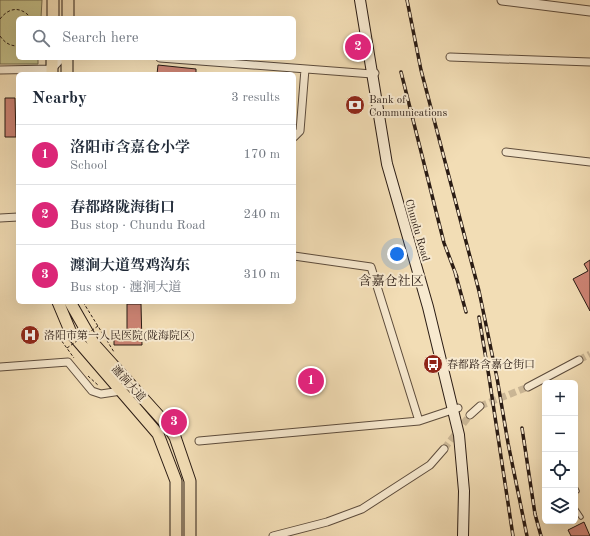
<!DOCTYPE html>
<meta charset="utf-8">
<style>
:root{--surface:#fff;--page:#f6f6f7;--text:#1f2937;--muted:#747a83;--line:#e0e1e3;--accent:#db2777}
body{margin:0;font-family:"Old Standard TT","Noto Serif SC",serif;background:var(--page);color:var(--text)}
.controls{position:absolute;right:12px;bottom:12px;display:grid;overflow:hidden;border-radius:6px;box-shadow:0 4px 16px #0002}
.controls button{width:36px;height:36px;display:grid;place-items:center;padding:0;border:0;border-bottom:1px solid var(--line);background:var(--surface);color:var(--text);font:20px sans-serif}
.you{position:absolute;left:397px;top:254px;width:14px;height:14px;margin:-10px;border:3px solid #fff;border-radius:50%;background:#1a73e8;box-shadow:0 0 0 6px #1a73e833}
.badge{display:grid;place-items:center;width:26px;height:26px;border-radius:50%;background:var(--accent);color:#fff;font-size:13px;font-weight:700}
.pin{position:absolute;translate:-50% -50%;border:2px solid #fff;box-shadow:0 1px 4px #0006}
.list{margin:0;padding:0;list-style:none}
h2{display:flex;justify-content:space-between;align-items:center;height:52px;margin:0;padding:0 16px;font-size:17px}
h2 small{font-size:13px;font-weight:400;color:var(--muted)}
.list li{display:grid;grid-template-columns:26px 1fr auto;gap:12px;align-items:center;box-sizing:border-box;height:60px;padding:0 16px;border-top:1px solid var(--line)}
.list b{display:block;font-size:15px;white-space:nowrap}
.list p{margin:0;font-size:13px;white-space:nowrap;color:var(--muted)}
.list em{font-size:13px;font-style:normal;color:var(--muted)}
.icon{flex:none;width:22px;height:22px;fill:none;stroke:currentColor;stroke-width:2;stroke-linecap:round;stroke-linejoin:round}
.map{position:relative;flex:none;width:590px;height:536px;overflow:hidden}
.search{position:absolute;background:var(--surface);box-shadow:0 4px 16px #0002;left:16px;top:16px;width:280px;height:44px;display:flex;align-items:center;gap:10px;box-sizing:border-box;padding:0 14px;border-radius:6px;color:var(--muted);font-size:15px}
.panel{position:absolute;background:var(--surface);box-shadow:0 4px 16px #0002;left:16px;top:72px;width:280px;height:232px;border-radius:6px}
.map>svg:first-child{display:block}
.green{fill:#c3be88;stroke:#776d4e}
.building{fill:#cd8474;stroke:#2b1c14}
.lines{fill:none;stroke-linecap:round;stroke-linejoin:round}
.minor-tunnel{stroke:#cab695;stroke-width:7;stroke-dasharray:7 3.5;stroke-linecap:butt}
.service-casing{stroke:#5d4c3c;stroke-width:5.5}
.minor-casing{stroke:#5d4c3c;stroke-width:9}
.tertiary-casing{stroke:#5d4c3c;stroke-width:11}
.secondary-casing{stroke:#2b1c14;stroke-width:12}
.primary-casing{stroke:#2b1c14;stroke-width:13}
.path{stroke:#2b1c14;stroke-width:1;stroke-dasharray:3 2;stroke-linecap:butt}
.service{stroke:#f7e9cf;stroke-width:3.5}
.minor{stroke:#f7e9cf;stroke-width:7}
.tertiary{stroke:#f7e9cf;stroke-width:9}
.secondary{stroke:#f7e9cf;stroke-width:10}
.primary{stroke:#f2ddb5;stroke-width:11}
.rail-casing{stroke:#2b1c14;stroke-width:3.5}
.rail{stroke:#f7e9cf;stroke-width:2;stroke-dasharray:6;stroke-linecap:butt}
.path-bridge{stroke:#2b1c14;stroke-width:1;stroke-dasharray:3 2;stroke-linecap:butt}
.labels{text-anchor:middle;stroke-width:4;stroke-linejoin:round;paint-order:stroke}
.poi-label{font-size:11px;fill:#2b1c14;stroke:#f7e9cf;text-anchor:start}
.street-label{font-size:11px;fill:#2b1c14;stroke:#f7e9cf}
.quarter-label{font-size:13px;fill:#2b1c14;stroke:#f7e9cf}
</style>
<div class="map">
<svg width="590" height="536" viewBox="0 0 590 536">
<rect width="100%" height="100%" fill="#f2ddb5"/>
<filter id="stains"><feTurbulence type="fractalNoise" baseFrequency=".005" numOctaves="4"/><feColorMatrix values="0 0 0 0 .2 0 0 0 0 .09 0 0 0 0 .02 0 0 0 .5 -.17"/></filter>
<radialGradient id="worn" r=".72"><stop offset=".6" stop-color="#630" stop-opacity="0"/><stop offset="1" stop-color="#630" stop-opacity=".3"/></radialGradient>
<path class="green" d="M0,0H42L41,18H18V58H38V64H0Z"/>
<path class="building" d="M158,65L196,69V74H157Z
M5,98H15L16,137H5Z
M590,260V311L573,279L588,271L584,264Z
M127,304H141L142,345H114V331L127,330Z
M584,522L590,536H571L568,530Z"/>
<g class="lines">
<path class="minor-tunnel" d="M579,360L590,354
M480,406L528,387
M444,449L470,415"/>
<defs>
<path id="service" d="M575,487L577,491L575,492
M575,508L581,517"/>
<path id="minor" d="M450,57L590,62
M160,58L372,74L375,73
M0,70L52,69L62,58
M294,137L300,131L305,69
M506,152L590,162
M0,218L18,217
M294,256L371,267L419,421
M0,367L68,362L92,391L101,394L121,391
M528,387L579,360
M470,415L480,406
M199,441L419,421L458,408
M273,536L327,522L362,509L430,465L444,449"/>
<path id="tertiary" d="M502,0L590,11"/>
<path id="secondary" d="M360,0L387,164L428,307L459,435L464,491L463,536"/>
<path id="primary" d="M53,18V0
M68,18V0
M52,74V58
M67,74V58
M58,302L71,333L158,434L176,481V536
M70,302L94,344L168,426L175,437L190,481V536"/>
</defs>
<use href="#service" class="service-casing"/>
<use href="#minor" class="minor-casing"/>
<use href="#tertiary" class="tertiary-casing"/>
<use href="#secondary" class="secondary-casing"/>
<use href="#primary" class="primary-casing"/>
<path class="path" d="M0,19C9,7 21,6 31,18
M0,36C5,43 10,46 18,46
M41,58V59
M83,302L114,352
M53,329L74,358
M88,376L99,386"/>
<use href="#service" class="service"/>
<use href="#minor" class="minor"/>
<use href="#tertiary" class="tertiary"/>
<use href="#secondary" class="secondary"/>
<use href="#primary" class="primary"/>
<defs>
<path id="rail" d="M407,0L421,70L479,291L497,378L508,443L527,536
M401,72L444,243L457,277
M455,272L466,312
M479,317L489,377L513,536
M522,428L535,514L541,536"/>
</defs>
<use href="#rail" class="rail-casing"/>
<use href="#rail" class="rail"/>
<path class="path-bridge" d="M67,348L98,326"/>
</g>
<defs>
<symbol id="bank-disc" viewBox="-11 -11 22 22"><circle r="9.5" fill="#8f2418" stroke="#f7e9cf"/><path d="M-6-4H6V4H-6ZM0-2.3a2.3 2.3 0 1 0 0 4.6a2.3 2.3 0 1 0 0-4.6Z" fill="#fff"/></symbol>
<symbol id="hospital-disc" viewBox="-11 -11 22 22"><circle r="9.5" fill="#8f2418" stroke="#f7e9cf"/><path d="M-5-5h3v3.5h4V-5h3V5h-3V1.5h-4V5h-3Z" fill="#fff"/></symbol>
<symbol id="bus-disc" viewBox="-11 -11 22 22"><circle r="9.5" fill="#8f2418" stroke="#f7e9cf"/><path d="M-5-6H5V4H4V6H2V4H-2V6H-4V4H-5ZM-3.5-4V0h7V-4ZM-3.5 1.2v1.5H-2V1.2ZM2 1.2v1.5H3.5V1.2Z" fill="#fff"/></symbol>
</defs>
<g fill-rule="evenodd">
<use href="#bank-disc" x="344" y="94" width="22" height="22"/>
<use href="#hospital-disc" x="19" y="324" width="22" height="22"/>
<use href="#bus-disc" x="422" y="353" width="22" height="22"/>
</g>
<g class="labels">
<g class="poi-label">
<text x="369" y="103">Bank of<tspan x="369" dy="13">Communications</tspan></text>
<text x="44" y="339">洛阳市第一人民医院(陇海院区)</text>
<text x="447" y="368">春都路含嘉仓街口</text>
</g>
<g class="street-label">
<text transform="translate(418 230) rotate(74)" y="4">Chundu Road</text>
<text transform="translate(129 383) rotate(48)" y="4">瀍涧大道</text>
</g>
<g class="quarter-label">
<text x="391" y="285">含嘉仓社区</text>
</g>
</g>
<rect width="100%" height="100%" filter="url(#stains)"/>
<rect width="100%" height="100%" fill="url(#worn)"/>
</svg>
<div class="controls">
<button>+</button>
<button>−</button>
<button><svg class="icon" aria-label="locate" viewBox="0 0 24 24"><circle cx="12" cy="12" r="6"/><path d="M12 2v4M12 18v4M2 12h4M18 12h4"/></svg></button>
<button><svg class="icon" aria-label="layers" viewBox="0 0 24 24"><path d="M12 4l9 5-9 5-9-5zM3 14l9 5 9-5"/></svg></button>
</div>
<div class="you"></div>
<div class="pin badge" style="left:311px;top:381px">1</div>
<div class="pin badge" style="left:358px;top:47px">2</div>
<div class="pin badge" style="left:174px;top:422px">3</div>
<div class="search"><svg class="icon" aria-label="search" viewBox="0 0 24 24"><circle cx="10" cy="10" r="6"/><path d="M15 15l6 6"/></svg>Search here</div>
<section class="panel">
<h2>Nearby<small>3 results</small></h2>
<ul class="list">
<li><span class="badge">1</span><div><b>洛阳市含嘉仓小学</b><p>School</p></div><em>170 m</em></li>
<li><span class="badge">2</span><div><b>春都路陇海街口</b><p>Bus stop · Chundu Road</p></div><em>240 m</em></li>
<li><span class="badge">3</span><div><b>瀍涧大道驾鸡沟东</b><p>Bus stop · 瀍涧大道</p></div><em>310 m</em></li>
</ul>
</section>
</div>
